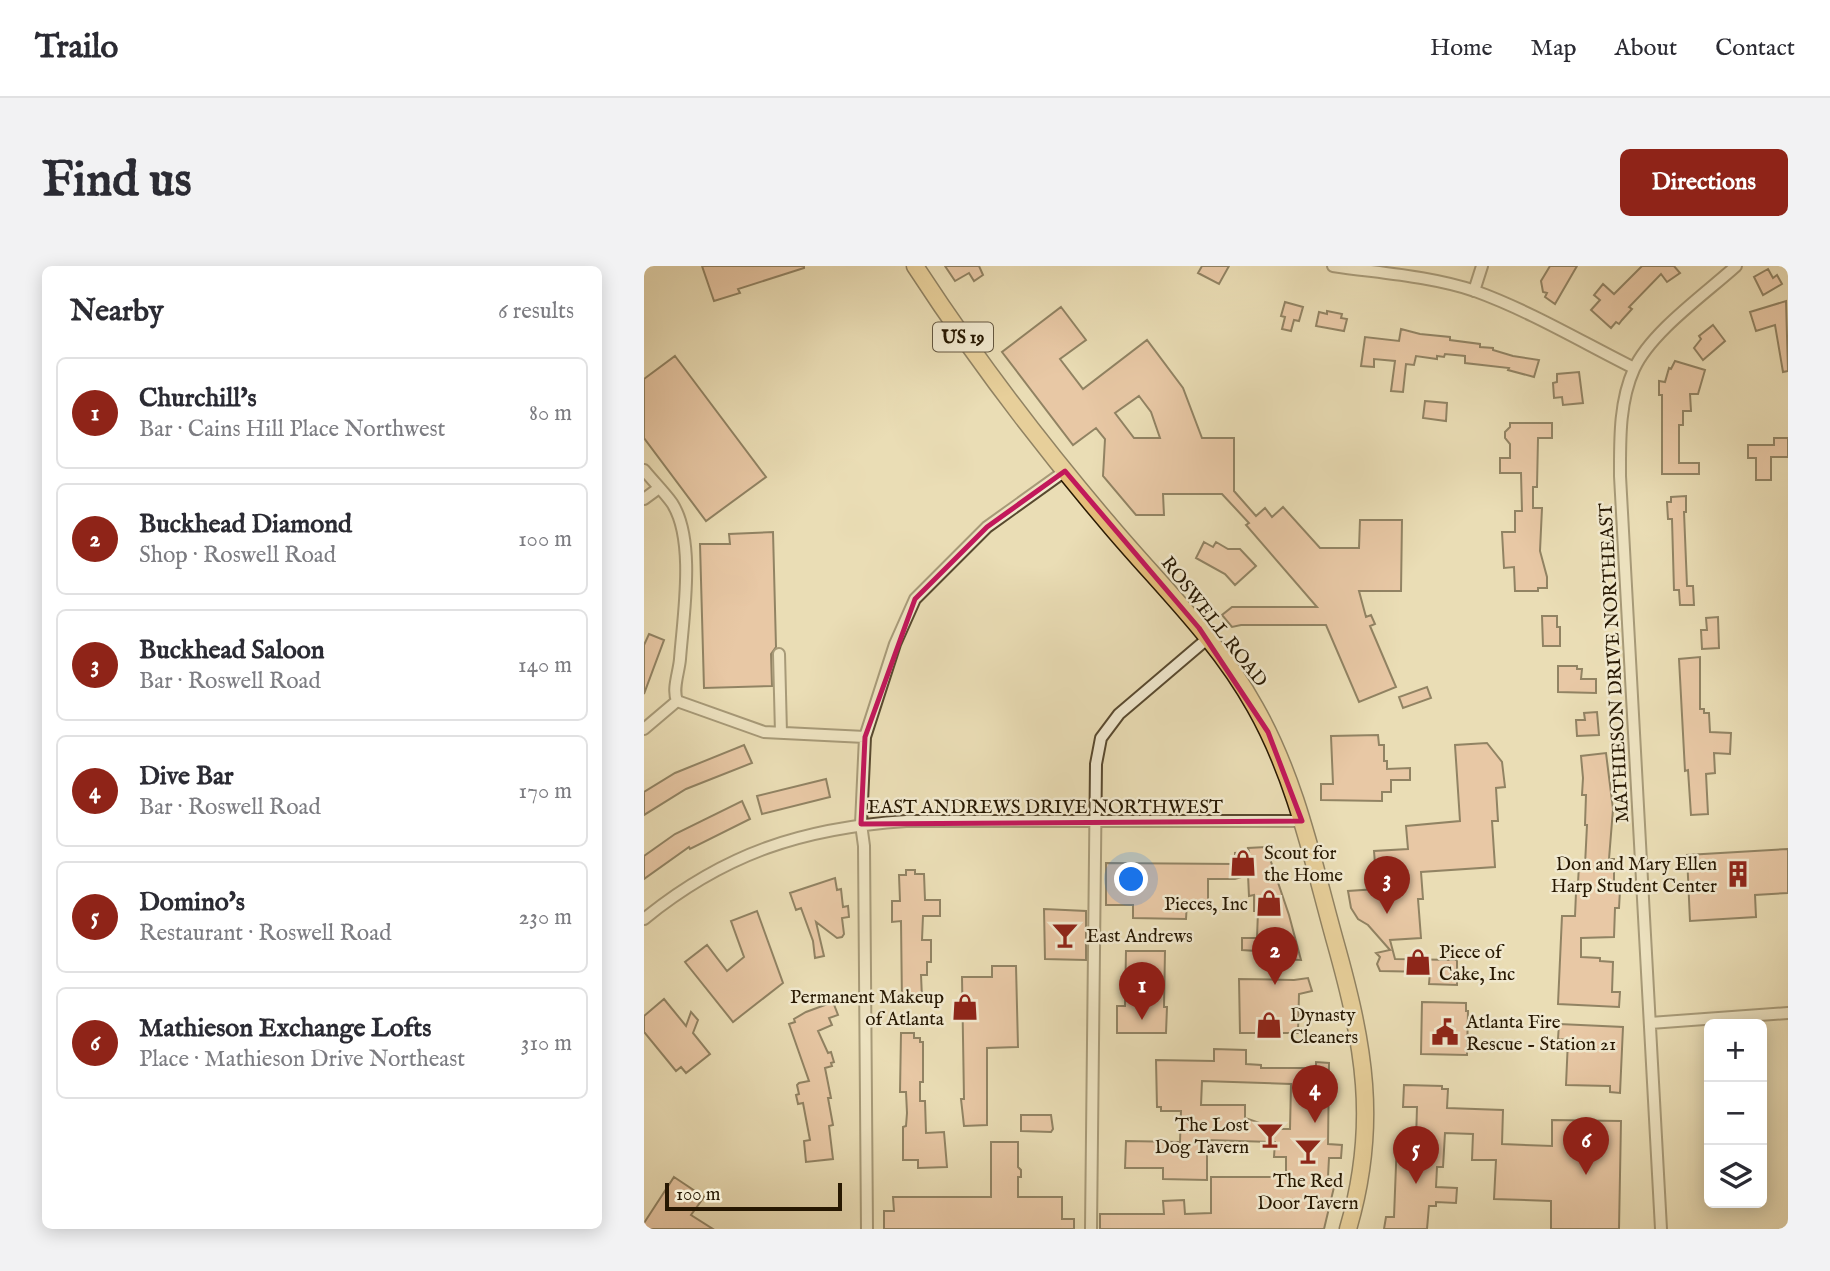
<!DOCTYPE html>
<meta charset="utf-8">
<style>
:root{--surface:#fff;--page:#f2f2f3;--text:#2b2b33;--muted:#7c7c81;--line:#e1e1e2;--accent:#8f2418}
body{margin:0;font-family:"IM FELL English",serif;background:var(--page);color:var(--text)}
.controls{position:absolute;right:21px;bottom:21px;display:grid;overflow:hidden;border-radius:10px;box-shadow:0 4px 18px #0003}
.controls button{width:63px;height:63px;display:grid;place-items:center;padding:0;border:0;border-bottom:2px solid var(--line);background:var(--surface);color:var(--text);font:35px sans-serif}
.scale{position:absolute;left:21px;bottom:18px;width:177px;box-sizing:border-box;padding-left:7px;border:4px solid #271802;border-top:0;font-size:19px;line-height:24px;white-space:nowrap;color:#271802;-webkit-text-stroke:5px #f1e9cf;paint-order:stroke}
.you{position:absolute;left:488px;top:614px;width:24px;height:24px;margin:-18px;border:5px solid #fff;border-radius:50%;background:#1a73e8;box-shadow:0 0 0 10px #1a73e833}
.badge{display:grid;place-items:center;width:46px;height:46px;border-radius:50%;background:var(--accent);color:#fff;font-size:23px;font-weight:700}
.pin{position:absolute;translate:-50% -58px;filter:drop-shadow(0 2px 4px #0008)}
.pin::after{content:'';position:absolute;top:37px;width:24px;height:21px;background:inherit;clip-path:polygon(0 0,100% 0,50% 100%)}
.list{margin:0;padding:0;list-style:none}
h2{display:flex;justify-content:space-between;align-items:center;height:91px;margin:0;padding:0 28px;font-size:30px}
h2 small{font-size:23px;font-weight:400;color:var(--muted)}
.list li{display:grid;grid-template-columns:46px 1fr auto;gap:21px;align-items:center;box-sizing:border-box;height:112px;margin:0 14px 14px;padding:0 14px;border:2px solid var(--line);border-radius:10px}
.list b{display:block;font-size:26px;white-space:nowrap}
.list p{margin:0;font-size:23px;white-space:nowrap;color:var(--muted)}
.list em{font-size:23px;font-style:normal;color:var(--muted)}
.icon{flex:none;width:38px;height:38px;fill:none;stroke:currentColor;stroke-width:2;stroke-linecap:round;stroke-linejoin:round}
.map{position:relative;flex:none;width:1144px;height:963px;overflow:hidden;border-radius:10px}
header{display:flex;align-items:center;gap:42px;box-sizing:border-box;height:98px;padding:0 35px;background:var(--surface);border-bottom:2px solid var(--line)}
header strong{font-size:33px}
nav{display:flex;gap:38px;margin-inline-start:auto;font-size:24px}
.intro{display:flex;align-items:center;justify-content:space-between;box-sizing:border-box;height:168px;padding:0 42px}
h1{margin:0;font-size:49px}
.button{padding:18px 32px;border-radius:10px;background:var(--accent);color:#fff;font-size:24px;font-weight:700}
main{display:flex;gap:42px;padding:0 42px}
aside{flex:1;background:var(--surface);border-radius:10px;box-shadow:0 4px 18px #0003}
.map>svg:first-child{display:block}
.building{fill:#e7af93;stroke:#271802;stroke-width:2;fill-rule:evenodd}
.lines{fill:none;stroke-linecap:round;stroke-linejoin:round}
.street-casing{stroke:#58492f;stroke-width:14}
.primary-casing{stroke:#271802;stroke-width:19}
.street{stroke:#f1e9cf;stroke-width:10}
.primary{stroke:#e5be7a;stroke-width:16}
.marked{fill:none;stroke:#c2185b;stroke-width:5;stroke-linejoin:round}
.labels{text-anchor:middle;stroke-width:5;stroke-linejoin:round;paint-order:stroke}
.shield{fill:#f1e9cf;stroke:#645740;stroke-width:2}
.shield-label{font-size:18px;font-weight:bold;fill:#271802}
.street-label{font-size:19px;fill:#271802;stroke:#f1e9cf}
.poi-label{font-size:19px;fill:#271802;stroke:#f1e9cf;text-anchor:start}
</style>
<header>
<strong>Trailo</strong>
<nav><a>Home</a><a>Map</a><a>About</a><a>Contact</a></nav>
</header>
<div class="intro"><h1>Find us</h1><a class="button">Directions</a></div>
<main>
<aside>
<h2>Nearby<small>6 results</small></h2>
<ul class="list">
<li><span class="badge">1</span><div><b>Churchill's</b><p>Bar · Cains Hill Place Northwest</p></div><em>80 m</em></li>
<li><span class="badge">2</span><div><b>Buckhead Diamond</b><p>Shop · Roswell Road</p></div><em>100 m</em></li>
<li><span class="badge">3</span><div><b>Buckhead Saloon</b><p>Bar · Roswell Road</p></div><em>140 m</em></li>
<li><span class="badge">4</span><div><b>Dive Bar</b><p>Bar · Roswell Road</p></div><em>170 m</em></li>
<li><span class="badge">5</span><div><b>Domino's</b><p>Restaurant · Roswell Road</p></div><em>230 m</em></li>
<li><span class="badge">6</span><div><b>Mathieson Exchange Lofts</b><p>Place · Mathieson Drive Northeast</p></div><em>310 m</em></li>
</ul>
</aside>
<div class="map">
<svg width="1144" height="963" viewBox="0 0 1144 963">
<rect width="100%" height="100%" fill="#eaddb5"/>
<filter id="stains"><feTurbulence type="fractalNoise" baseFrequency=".00286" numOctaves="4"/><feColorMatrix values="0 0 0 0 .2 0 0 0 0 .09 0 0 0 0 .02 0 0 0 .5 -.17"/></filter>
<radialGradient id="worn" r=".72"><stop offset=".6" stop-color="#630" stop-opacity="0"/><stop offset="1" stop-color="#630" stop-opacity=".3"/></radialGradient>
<path class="building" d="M58,0H160V2L94,23L96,27L70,35Z
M301,0H335L339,9L330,15L325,7L311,15Z
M558,0H585L575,18L554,7Z
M906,0H933L911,38L901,31L903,27L899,26L897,15Z
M998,0H1030L1036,7L1023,16L1017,8L985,41L988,43L978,54L975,58L972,56L967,62L947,44L956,34L950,29L959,18L970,28Z
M1124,3L1129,12L1133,9L1138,18L1119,29L1110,11Z
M1142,35L1144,105L1139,106L1131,59L1112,65L1106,46Z
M641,36L659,41L655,55L650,54L647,65L638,63L641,51L637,50Z
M417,41L442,74L416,93L439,123L503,74L539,122L558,172H590V225L612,250L621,242L628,251L639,241L676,282H715L716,254H758L757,325H715L722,351L727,349L731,358L726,360L752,421L715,436L682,359H597L588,361L578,349L588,341H673L602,259L605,257L578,228H519L520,249H492L459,210L461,173L452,162L429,179L358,86ZM495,130L507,146L516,172H490L471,147Z
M683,45L698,48L697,52L703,53L700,65L672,60L675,46L683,48Z
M1069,59L1081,75L1059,94L1050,82L1057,73L1055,70Z
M757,63L776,68L806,71V74L836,78V81L849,82V84L869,90L895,94L890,111L864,104L865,102L821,97V90L801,88L800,91L793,90V93L772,90L770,99L762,98L759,126L747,125L751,95L730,93V101L717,100L721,71L755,75Z
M31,90L122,211L62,255L0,172V113Z
M1031,95L1061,104L1054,128H1046L1047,145H1039V159H1035V197H1055V208H1018V129H1015V115L1021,116L1025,102L1027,103Z
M935,106L939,137L919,139L918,131L910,132L909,117L913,116V108Z
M781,135L803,137L802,155L779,152Z
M866,157H908V172H894L893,221H889V242H898L896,285L903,311V322H894V325H871L870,301L860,302L858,266H871V245H878L877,207H856V192H866V178L861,172V166L866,161Z
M1130,172H1144V191H1127V214H1112V192H1104V179H1130Z
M1042,230V246H1040L1043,320H1049L1050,339H1036L1035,324H1030L1028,253H1024L1023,236H1027V231Z
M129,266L132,381L127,388L128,420L60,422L56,278H86L85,268Z
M560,276L569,281L572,276L584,283H596L612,300L591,319L581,308L552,292Z
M898,350H913V361H916V380H899Z
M1074,351L1075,382L1058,383L1057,364H1063L1062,352Z
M5,368L20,374L0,428V379Z
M1056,391V443H1060V447H1065L1066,466L1087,467L1086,488L1070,487L1071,507L1062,508L1064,548L1047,549L1044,504L1041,505L1035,393Z
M914,400H933V403H938L937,413H952V427L914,426Z
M783,421L787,432L759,442L755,431Z
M953,446L955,469L933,470L932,454H941L940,447Z
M734,469L735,479H740V495H743V503L766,502V514H747V526H738V535L677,534V518H689L687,470Z
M843,477L858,496L861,521L852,522L854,555H848L851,601L777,606L779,633H774L777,672L746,674L751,693L813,694V719L785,718L786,706L736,705L733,698L736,691L732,687L746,684L724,659L714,653L707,642L704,625L733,623L730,585L764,583L762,560L816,555L811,479Z
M100,479L108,497L42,523L0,549V526L31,507Z
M962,487L969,543L965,593H970V624H976L975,642H971L970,671L937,672V691L956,692V695L969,696L968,726H976L975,741L914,738L918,650H931L932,627H926V616L934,617L935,599H941L943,559H941L942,529H938L939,512L937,490Z
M182,513L186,531L118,548L113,530Z
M98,535L106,553L46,583L45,581L0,613V590L31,568Z
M622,581L645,649L657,694L627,693L628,686L598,684V672H613L614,645H610V629L605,630L604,609L591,613H564V636H543L542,653L489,652V639H462V597L591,598V587L605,586L604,582Z
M1144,583V627L1111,629L1112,651L1046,655L1043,589Z
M262,604H271V608H280L281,634H296V650H279L278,674H287V696H283V709H277L278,732H275L276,736L258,737L257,655L248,656V635H256L255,609H262Z
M191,612L193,624L197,623L199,641L204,640L205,651L198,652L200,668L198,671L193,672L172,656L180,690L171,692L169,675L157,642L152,644L146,627Z
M400,643L442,645V694L401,693Z
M113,645L139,717L89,756L41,696L63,679L83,705L100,691L87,655Z
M482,685H521L520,741H523L522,767H473V740H481Z
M348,700H372L374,781L343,782V859L320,860L317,833H320L318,711H348Z
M664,712L668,725L655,728L654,767H596L595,713L650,714Z
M20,733L42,760L47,746L54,754L49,767L66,788L42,807L37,801L32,805L0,766V750Z
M189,736L194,749L185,752L188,759L174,765L184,787L187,786L190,796L187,797L188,800L181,802L187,832H184L189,859L185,860L189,893L162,896L160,875L166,874L159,837L154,838L152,829L155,828L153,819L155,817L165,815L145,758L151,756L150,753L162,746Z
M778,736L822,737V745H824L823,789L777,788Z
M915,758L979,761L976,827L966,826V820L922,819L924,774L914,773Z
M257,767H270V772H276V776H279V816H276V835H281L282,867L300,866L303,901L274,902V894H259V861L262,860L263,847L262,826H256Z
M570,783L602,784V798L617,799V802H672V796L685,797L684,878L698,879L697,892H685L684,911L685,915L691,917L680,963H456V948H520L519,935L540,934L541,948L567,947V911H642V891H630L631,876L563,874V914L519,913V902H481L482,875L536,876L537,845H517V841H513L512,794L570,795ZM558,815L647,818L646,863H633L601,852V839H557Z
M760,819L798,820V823H804L803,842L859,844L858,878L908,880V854L977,855L975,963H907V935L850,933L852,894H828L829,868L801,867L799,901H793L792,921L813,922L812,937L792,936V940H785L783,963H740L742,951H750L753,874L772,875L773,841H759Z
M377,849H407L409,863L407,866L377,865Z
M347,876H374V901L377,904V911H374V931H418V953H430V963H240V945H250L249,931H347Z
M30,911L60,931L47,949L69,963H0V957Z"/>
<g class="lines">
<defs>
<path id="street" d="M689,0C736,7 786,10 831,25C886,45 938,76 990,102
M830,25L838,0
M0,204C9,215 20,226 28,237C52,274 39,351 36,393C35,406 28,423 33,435L0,463
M0,233L15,222
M135,388L137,467
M33,435L120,466L221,471
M0,653C81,587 159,562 262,555H658
M1006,757L1144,747
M223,963L220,580L217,558L221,471L251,378L271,333L343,261L421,205
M447,963L452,498L457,472L475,448L563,373
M1017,963L976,210C976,175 975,136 990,103C1007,66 1061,28 1092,0"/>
<path id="primary" d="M271,0C329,89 394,175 463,256C513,316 573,372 611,441C652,513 669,596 691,675C720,778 735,858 704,963"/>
</defs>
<use href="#street" class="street-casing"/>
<use href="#primary" class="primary-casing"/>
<use href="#street" class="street"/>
<use href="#primary" class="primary"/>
</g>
<path d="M0 0H1144V963H0ZM421,205L555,362L624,466L658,555L217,558L221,471L271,333L343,261Z" fill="#eaddb5" fill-opacity=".55" fill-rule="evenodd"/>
<path class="marked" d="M421,205L555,362L624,466L658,555L217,558L221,471L271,333L343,261Z"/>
<defs>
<symbol id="shop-bare" viewBox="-9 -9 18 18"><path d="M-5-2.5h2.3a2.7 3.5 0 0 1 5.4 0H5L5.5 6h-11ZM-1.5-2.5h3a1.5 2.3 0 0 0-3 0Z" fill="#8f2418" stroke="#f1e9cf" stroke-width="2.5" paint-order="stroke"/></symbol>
<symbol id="building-bare" viewBox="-9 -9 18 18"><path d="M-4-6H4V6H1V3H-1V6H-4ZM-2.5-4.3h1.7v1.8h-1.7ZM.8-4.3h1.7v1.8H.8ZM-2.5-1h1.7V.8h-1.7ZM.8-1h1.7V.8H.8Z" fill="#8f2418" stroke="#f1e9cf" stroke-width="2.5" paint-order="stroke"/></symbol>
<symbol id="bar-bare" viewBox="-9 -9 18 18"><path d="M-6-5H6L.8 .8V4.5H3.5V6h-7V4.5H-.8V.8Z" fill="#8f2418" stroke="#f1e9cf" stroke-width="2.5" paint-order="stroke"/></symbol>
<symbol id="civic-bare" viewBox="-9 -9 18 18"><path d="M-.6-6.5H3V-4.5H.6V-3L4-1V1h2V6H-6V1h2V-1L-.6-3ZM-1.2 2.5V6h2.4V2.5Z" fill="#8f2418" stroke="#f1e9cf" stroke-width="2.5" paint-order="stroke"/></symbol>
</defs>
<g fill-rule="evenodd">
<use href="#shop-bare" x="580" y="578" width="38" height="38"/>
<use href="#building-bare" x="1075" y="589" width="38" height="38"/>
<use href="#shop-bare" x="606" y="618" width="38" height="38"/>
<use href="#bar-bare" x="402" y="650" width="38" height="38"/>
<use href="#shop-bare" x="755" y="677" width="38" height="38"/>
<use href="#shop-bare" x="302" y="722" width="38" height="38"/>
<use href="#shop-bare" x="606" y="740" width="38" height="38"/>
<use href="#civic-bare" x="782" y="747" width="38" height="38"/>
<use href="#bar-bare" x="607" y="850" width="38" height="38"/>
<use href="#bar-bare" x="645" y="866" width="38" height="38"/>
</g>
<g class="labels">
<rect class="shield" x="289" y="56.5" width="60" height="29" rx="5"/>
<g class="shield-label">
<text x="319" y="77">US 19</text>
</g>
<g class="street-label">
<text transform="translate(571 355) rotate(52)" y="7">ROSWELL ROAD</text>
<text transform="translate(969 397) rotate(-93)" y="7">MATHIESON DRIVE NORTHEAST</text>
<text x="401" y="547">EAST ANDREWS DRIVE NORTHWEST</text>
</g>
<g class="poi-label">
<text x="620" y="593">Scout for<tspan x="620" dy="22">the Home</tspan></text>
<text x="1073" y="604" text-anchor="end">Don and Mary Ellen<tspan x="1073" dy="22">Harp Student Center</tspan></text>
<text x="604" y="644" text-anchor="end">Pieces, Inc</text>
<text x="442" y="676">East Andrews</text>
<text x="795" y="692">Piece of<tspan x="795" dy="22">Cake, Inc</tspan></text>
<text x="300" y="737" text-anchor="end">Permanent Makeup<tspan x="300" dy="22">of Atlanta</tspan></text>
<text x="646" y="755">Dynasty<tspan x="646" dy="22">Cleaners</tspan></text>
<text x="822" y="762">Atlanta Fire<tspan x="822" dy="22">Rescue - Station 21</tspan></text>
<text x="605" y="865" text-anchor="end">The Lost<tspan x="605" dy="22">Dog Tavern</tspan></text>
<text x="664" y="921" text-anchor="middle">The Red<tspan x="664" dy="22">Door Tavern</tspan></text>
</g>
</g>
<rect width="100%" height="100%" filter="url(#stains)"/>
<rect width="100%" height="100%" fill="url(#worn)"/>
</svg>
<div class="controls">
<button>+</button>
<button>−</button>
<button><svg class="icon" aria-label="layers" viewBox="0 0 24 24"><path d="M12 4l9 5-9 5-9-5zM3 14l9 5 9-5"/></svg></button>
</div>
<div class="scale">100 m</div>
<div class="you"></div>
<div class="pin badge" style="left:498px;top:754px">1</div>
<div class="pin badge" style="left:631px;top:719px">2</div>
<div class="pin badge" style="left:743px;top:648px">3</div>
<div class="pin badge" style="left:671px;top:857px">4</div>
<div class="pin badge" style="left:772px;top:918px">5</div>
<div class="pin badge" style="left:942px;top:909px">6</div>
</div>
</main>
